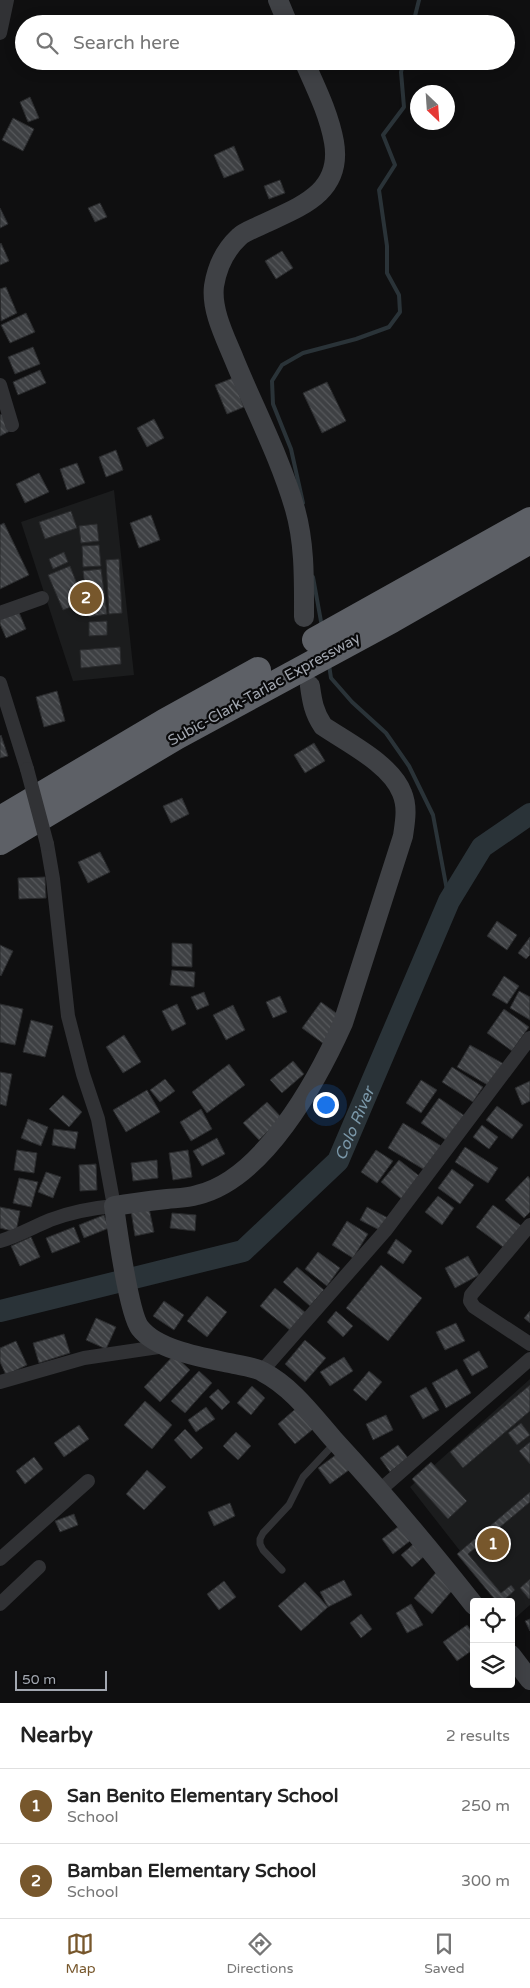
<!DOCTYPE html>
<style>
:root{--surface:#fff;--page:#f2f2f2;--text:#222;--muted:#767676;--line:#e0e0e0;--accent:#77572c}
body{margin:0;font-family:"Varela Round",sans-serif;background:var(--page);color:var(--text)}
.controls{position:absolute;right:15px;bottom:15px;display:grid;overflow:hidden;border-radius:5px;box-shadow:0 2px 12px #0003}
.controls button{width:45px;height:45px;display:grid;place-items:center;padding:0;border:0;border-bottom:1px solid var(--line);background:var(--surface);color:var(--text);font:25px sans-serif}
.compass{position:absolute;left:410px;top:85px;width:45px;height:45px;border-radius:50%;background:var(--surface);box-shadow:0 2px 12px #0003;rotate:155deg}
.scale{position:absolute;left:15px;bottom:12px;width:92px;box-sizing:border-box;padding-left:5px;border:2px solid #a2a7b0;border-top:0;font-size:14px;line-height:18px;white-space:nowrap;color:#a2a7b0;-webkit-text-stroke:4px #0a0a0b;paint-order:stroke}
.you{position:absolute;left:325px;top:1104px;width:18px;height:18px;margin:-12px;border:4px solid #fff;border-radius:50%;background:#1a73e8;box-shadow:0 0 0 8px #1a73e833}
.badge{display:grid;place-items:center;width:32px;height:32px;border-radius:50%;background:var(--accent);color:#fff;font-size:16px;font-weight:700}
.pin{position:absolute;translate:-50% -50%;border:2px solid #fff;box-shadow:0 1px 5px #0006}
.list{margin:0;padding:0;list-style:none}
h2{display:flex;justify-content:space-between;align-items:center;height:65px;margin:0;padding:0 20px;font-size:21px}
h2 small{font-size:16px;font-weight:400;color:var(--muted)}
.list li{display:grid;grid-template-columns:32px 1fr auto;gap:15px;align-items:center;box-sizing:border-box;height:75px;padding:0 20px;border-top:1px solid var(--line)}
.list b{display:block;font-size:19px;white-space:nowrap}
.list p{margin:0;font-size:16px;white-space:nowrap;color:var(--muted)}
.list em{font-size:16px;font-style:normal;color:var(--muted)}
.icon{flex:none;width:28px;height:28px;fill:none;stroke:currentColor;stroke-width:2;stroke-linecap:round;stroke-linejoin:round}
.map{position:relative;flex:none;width:530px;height:1703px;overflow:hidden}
.search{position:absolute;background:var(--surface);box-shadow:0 2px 12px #0003;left:15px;right:15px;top:15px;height:55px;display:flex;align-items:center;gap:12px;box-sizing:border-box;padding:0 18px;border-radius:28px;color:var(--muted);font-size:19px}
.sheet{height:215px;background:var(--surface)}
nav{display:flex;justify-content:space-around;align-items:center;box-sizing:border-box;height:70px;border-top:1px solid var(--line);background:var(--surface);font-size:14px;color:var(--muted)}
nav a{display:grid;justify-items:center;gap:2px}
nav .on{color:var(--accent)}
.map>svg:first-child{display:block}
.built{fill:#1b1c1d}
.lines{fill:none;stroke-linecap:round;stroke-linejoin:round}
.stream{stroke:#2a3338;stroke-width:4}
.river{stroke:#2a3338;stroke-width:22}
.building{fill:url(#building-back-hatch);stroke:#292a2c}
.lane{stroke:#313235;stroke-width:7}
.street{stroke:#313235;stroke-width:14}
.secondary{stroke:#3f4145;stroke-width:20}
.highway{stroke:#5d6066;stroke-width:26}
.street-bridge{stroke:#313235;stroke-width:14}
.labels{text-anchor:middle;stroke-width:4.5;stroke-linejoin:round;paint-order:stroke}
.street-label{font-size:15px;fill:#a2a7b0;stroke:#0a0a0b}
.water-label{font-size:16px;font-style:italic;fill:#7b98a9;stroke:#0a0a0b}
</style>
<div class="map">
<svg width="530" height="1703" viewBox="0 0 530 1703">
<defs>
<pattern id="building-back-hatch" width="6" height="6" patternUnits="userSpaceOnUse" patternTransform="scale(1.25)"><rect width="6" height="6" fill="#3e4043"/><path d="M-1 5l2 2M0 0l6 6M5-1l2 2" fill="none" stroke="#57595c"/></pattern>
</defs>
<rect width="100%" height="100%" fill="#0f0f10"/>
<path class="built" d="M114,490L134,675L73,681L21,522Z
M530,1379V1605L514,1619L511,1616V1602H500L410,1487Z"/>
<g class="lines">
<path class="stream" d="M413,24L419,0
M303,503L291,449L273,404L272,381L282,365L303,353L356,339L389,327L400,312L399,295L387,273V246L379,190L395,165L383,135L404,107L401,72L404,61
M313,577L322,627
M329,665L331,678L352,702L386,733L409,766L433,815L449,901"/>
<path class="river" id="s1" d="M0,1311L243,1251L338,1161L449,901L482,847L530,814"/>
</g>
<path class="building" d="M30,97L39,118L28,122L20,102Z
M13,118L34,129L23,151L2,140Z
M234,146L244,170L224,178L214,155Z
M280,180L285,193L269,199L264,186Z
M100,203L107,217L95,222L88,208Z
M0,208L8,224L0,228Z
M1,243L9,261L0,265V244Z
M282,251L293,268L276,279L265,261Z
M6,287L17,313L1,321L0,289Z
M26,313L35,332L10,343L1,325Z
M33,347L40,364L15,374L8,357Z
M40,370L46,383L18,395L13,382Z
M233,378L244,407L227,414L215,385Z
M327,382L346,421L322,433L303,393Z
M2,414L10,431L0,436V415Z
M154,419L164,438L147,447L137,428Z
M116,450L123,470L106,477L99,457Z
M77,463L85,483L67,490L60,469Z
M39,473L49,492L25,503L16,484Z
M71,511L77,528L45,539L39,522Z
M151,515L160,540L139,548L130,523Z
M4,523L29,575L0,589V525Z
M97,524L99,541L81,543L79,526Z
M99,545L101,566L83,567L82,546Z
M64,552L68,562L53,569L49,559Z
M119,559L122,613L109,614L106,560Z
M70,566L84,602L63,610L48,575Z
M101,569L107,614L89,617L83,571Z
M18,610L26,629L6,638L0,624V618Z
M107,621V635L89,636V622Z
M120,647L121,664L81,668L80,650Z
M57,691L65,721L44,727L36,697Z
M1,735L8,756L0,758V736Z
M314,743L325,761L305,773L294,755Z
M182,798L189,814L171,823L163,806Z
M100,852L110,872L88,883L78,862Z
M45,877L46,898L19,899L18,878Z
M497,921L517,935L507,950L487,936Z
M530,937V955L526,959L518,953Z
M172,943L192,944V967L172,966Z
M0,945L13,951L1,976L0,975Z
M172,970L195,972L194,987L170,985Z
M504,976L519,986L507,1004L492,995Z
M519,991L530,997V1020L510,1008Z
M204,992L209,1005L197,1010L191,997Z
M280,996L287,1012L273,1018L266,1002Z
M321,1002L343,1018L324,1044L302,1028Z
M0,1004L23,1009L15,1045L0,1042Z
M177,1004L186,1024L172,1031L162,1011Z
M233,1005L245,1030L226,1040L213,1015Z
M504,1009L529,1027L512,1051L487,1033Z
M31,1020L53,1026L45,1057L23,1052Z
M124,1035L141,1062L123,1073L106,1047Z
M470,1045L504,1064L491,1087L457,1067Z
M293,1061L304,1074L282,1093L270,1080Z
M229,1064L245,1085L207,1113L192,1092Z
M452,1067L483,1087L473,1102L442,1082Z
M0,1072L12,1074L6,1106L0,1104Z
M165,1079L175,1091L160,1102L150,1090Z
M421,1080L437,1090L421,1113L406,1103Z
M530,1081V1101L522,1105L515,1088Z
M147,1090L160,1112L126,1132L113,1110Z
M63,1095L82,1112L69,1127L49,1109Z
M439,1098L465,1116L447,1141L421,1123Z
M267,1102L282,1118L259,1140L243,1123Z
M497,1106L523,1125L512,1139L486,1120Z
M201,1109L212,1129L191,1141L180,1122Z
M28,1119L48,1127L41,1146L21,1138Z
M403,1123L443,1147L428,1172L388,1148Z
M482,1125L498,1137L489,1149L473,1137Z
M54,1129L78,1132L75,1149L52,1145Z
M217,1138L225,1154L202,1166L193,1151Z
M465,1147L498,1168L488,1183L455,1162Z
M17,1150L37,1153L34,1173L14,1170Z
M188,1150L192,1177L173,1180L169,1153Z
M376,1150L393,1161L377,1183L361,1172Z
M157,1160L158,1178L133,1181L131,1163Z
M399,1160L422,1178L404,1201L381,1182Z
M96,1164L97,1190L80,1191L79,1165Z
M452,1169L474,1185L460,1204L438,1188Z
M46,1172L61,1177L53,1198L38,1192Z
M528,1176L530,1179V1212L524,1218L505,1200Z
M19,1178L38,1182L31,1207L13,1203Z
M438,1196L454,1208L442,1225L425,1212Z
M493,1205L523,1227L507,1250L476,1227Z
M0,1207L20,1211L16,1232L0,1228Z
M367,1207L390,1219L383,1232L360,1220Z
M149,1208L154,1232L135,1236L131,1211Z
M172,1213L196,1215L195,1231L170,1228Z
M104,1215L109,1228L84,1238L79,1225Z
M347,1221L368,1234L353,1258L332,1245Z
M74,1227L80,1242L52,1253L46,1238Z
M31,1237L40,1257L20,1266L11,1246Z
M396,1239L412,1251L403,1264L387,1253Z
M318,1252L340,1268L327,1286L305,1269Z
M468,1256L479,1275L455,1288L445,1268Z
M381,1265L422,1298L388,1341L346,1308Z
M297,1267L324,1290L310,1306L283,1282Z
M275,1288L306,1313L291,1331L260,1306Z
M207,1296L227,1312L207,1337L187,1321Z
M164,1301L184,1315L174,1330L153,1316Z
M336,1311L353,1326L343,1337L327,1322Z
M530,1311V1323L524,1318Z
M96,1318L116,1327L106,1349L86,1340Z
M456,1323L465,1341L445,1350L436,1332Z
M64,1334L70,1353L39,1363L33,1343Z
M305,1340L326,1358L305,1382L285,1364Z
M16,1341L27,1365L6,1375L0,1362V1348Z
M479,1351L488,1367L472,1376L463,1360Z
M174,1355L190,1370L160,1402L144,1387Z
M344,1357L353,1371L330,1386L320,1372Z
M457,1369L471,1393L446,1408L432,1383Z
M199,1371L212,1383L185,1413L171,1401Z
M369,1371L382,1382L366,1401L353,1390Z
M530,1385V1411L463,1468L450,1452Z
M252,1386L265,1398L251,1415L237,1403Z
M426,1387L439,1410L423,1419L410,1396Z
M218,1389L230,1402L222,1410L209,1397Z
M145,1401L172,1425L152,1449L124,1425Z
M300,1405L318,1425L295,1444L278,1424Z
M206,1407L215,1419L196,1432L188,1420Z
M386,1415L393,1430L373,1440L366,1424Z
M521,1423L530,1435L517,1445L508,1433Z
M79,1425L89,1439L64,1457L54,1443Z
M185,1429L203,1448L191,1459L174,1440Z
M236,1432L251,1446L238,1460L223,1446Z
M530,1442V1464L519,1451Z
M398,1445L408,1458L390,1472L380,1458Z
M337,1454L349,1470L330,1484L318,1468Z
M34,1457L43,1469L25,1484L16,1471Z
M431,1462L467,1501L448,1519L412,1479Z
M147,1470L166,1487L144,1510L126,1494Z
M530,1492V1502L468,1554L501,1593L511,1585L515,1590L502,1602H497L457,1554Z
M230,1503L235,1516L214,1526L208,1512Z
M74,1514L78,1525L60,1532L55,1521Z
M399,1526L410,1541L393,1554L382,1539Z
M417,1541L428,1553L412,1567L401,1555Z
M438,1570L456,1586L432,1614L414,1598Z
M530,1579V1598L529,1599L520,1588Z
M344,1580L352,1595L328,1607L320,1592Z
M224,1581L236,1597L219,1610L207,1594Z
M305,1582L328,1607L301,1631L278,1606Z
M411,1604L423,1625L407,1633L396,1613Z
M361,1614L372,1629L361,1638L350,1623Z
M530,1619V1631L525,1621Z
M467,1625L474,1634V1649L457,1661L443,1642Z"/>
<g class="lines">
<path class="lane" d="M282,1570L263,1550L260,1544V1539L263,1533L289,1505L303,1477L334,1444"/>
<path class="street" d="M0,33L7,0
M0,385L12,425
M0,613L42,598
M0,683L27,769
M530,1225L471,1295L470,1301L474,1307L530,1344
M0,1241C18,1236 33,1227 50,1220C71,1212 92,1208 114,1206L98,1119L83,1074L68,1016L53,879L47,844
M262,1371L385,1231L530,1038
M0,1382L84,1358L165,1346
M380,1490L530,1359
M0,1559L88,1481
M0,1604L39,1567"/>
<path class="secondary" d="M278,0L288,24
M304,617C304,581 305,544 295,509C280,457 254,408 234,359C225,337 211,310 214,286C217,267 225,250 239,237C244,232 253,229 259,226C296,208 343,195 334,142C329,114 316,88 304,61
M310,686C312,701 314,713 323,726C348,743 391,764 402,793C408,807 405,822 403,836L343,1023C317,1081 263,1180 197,1195C187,1198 177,1198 167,1199C149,1201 132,1203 114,1206C117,1228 129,1314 140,1328C158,1351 206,1358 234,1364C243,1366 255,1367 263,1372C292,1387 313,1416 334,1440C383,1493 429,1548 474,1605
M511,1655L530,1680"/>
<path class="highway" d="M315,640L530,520
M0,819L164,722L258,670
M0,842L176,737L392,620L530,541"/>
<path class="street-bridge" d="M27,769L47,844"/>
</g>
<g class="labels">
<g class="street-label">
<text transform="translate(264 689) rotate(-29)" y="5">Subic-Clark-Tarlac Expressway</text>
</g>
<g class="water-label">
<text dy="6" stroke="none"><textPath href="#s1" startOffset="422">Colo River</textPath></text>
</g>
</g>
</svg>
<div class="controls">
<button><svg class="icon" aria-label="locate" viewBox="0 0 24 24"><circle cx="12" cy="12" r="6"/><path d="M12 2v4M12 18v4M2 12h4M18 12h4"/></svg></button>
<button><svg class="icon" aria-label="layers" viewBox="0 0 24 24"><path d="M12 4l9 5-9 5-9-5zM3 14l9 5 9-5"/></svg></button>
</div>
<svg class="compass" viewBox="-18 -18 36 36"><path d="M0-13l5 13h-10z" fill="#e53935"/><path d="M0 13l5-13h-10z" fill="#767676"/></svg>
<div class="scale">50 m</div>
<div class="you"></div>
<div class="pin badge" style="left:493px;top:1544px">1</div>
<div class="pin badge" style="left:86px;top:598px">2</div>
<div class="search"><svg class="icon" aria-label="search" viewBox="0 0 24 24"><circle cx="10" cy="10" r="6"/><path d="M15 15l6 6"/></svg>Search here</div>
</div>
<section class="sheet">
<h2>Nearby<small>2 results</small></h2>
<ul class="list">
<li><span class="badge">1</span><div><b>San Benito Elementary School</b><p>School</p></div><em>250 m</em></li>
<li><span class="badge">2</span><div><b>Bamban Elementary School</b><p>School</p></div><em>300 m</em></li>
</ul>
</section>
<nav>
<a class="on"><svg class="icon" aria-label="map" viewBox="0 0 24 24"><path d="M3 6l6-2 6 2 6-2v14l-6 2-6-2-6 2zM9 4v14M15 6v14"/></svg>Map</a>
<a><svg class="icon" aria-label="directions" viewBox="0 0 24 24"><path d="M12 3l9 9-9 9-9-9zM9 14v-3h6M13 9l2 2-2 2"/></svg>Directions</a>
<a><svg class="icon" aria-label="saved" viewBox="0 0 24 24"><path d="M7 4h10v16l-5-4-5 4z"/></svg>Saved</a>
</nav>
